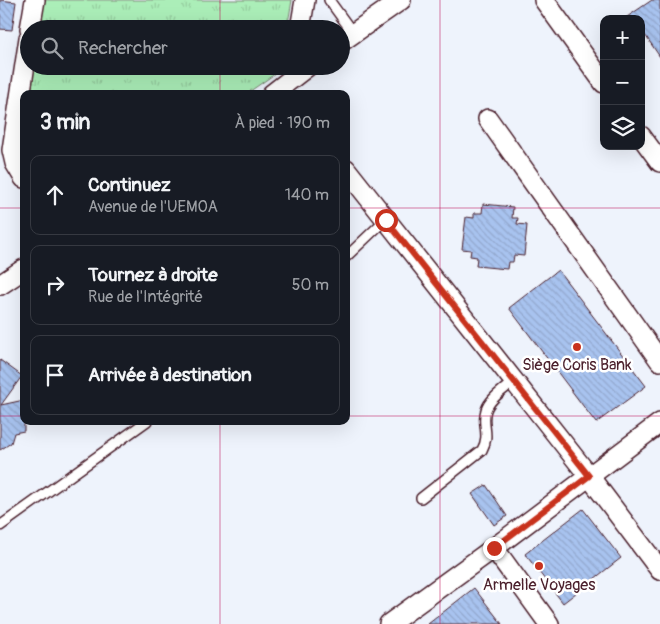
<!DOCTYPE html>
<html lang="fr">
<meta charset="utf-8">
<style>
:root{--surface:#171b24;--page:#242831;--text:#f1f3f6;--muted:#9ea1a6;--line:#363941}
body{margin:0;font-family:Pangolin,sans-serif;background:var(--page);color:var(--text)}
.controls{position:absolute;right:15px;top:15px;display:grid;overflow:hidden;border-radius:10px;box-shadow:0 5px 20px #0002}
.controls button{width:45px;height:45px;display:grid;place-items:center;padding:0;border:0;border-bottom:1px solid var(--line);background:var(--surface);color:var(--text);font:25px sans-serif}
.stop{position:absolute;width:15px;height:15px;margin:-11px;border:4px solid #c8321e;border-radius:50%;background:#fff}
.stop.end{background:#c8321e;border-color:#fff;box-shadow:0 1px 5px #0008}
.list{margin:0;padding:0;list-style:none}
h2{display:flex;justify-content:space-between;align-items:center;height:65px;margin:0;padding:0 20px;font-size:21px}
h2 small{font-size:16px;font-weight:400;color:var(--muted)}
.list li{display:grid;grid-template-columns:32px 1fr auto;gap:15px;align-items:center;box-sizing:border-box;height:80px;margin:0 10px 10px;padding:0 10px;border:1px solid var(--line);border-radius:10px}
.list b{display:block;font-size:19px;white-space:nowrap}
.list p{margin:0;font-size:16px;white-space:nowrap;color:var(--muted)}
.list em{font-size:16px;font-style:normal;color:var(--muted)}
.icon{flex:none;width:28px;height:28px;fill:none;stroke:currentColor;stroke-width:2;stroke-linecap:round;stroke-linejoin:round}
.map{position:relative;flex:none;width:660px;height:624px;overflow:hidden}
.search{position:absolute;background:var(--surface);box-shadow:0 5px 20px #0002;left:20px;top:20px;width:330px;height:55px;display:flex;align-items:center;gap:12px;box-sizing:border-box;padding:0 18px;border-radius:28px;color:var(--muted);font-size:19px}
.panel{position:absolute;background:var(--surface);box-shadow:0 5px 20px #0002;left:20px;top:90px;width:330px;height:335px;border-radius:10px}
.map>svg:first-child{display:block}
.grass{fill:url(#grass-tufts);stroke:#7a8672}
.building{fill:url(#building-back-hatch);stroke:#4a1f2b}
.lines{fill:none;stroke-linecap:round;stroke-linejoin:round}
.lane-casing{stroke:#4a1f2b;stroke-width:12}
.street-casing{stroke:#4a1f2b;stroke-width:22}
.lane{stroke:#fff;stroke-width:9}
.street{stroke:#fff;stroke-width:19}
.route{stroke:#c8321e;stroke-width:6}
.grid{fill:none;stroke:#c2185b;stroke-width:1;stroke-opacity:0.55}
.poi-dot{fill:#c8321e;stroke:#fff;stroke-width:2}
.labels{text-anchor:middle;stroke-width:5;stroke-linejoin:round;paint-order:stroke}
.poi-label{font-size:16px;fill:#4a1f2b;stroke:#fff}
</style>
<div class="map">
<svg width="660" height="624" viewBox="0 0 660 624">
<defs>
<pattern id="grass-tufts" width="24" height="20" patternUnits="userSpaceOnUse" patternTransform="scale(1.25)"><rect width="24" height="20" fill="#abeeb8"/><path d="M3 7l-1-3M5 7V3M7 7l1-3M15 17l-1-3M17 17v-4M19 17l1-3" fill="none" stroke="#95cc9e"/></pattern>
<pattern id="building-back-hatch" width="6" height="6" patternUnits="userSpaceOnUse" patternTransform="scale(1.25)"><rect width="6" height="6" fill="#a8c3ef"/><path d="M-1 5l2 2M0 0l6 6M5-1l2 2" fill="none" stroke="#92a7cd"/></pattern>
</defs>
<rect width="100%" height="100%" fill="#eef3fc"/>
<filter id="ink" filterUnits="userSpaceOnUse"><feTurbulence type="fractalNoise" baseFrequency=".02" numOctaves="2"/><feDisplacementMap in="SourceGraphic" scale="10" xChannelSelector="R" yChannelSelector="G"/><feConvolveMatrix kernelMatrix="1 2 1 2 8 2 1 2 1" color-interpolation-filters="sRGB"/></filter>
<g filter="url(#ink)">
<path class="grass" d="M42,0H292L287,29H37Z
M31,66H280L279,71L246,94H26Z"/>
<path class="building" d="M0,0L16,2L12,30L0,29Z
M652,0H660V57L641,29V19H624Z
M483,204L513,207L512,218H518L517,224L527,225L524,256L514,255L513,262H508L507,269L476,266L477,257L470,256L471,250L462,249L466,217L474,218V213H482Z
M558,270L646,386L596,423L509,308Z
M0,360L22,376L1,405L24,400V431L14,433L11,443L0,450Z
M486,485L507,516L494,525L472,494Z
M583,509L621,558L563,603L525,554Z
M474,588L502,624H428Z"/>
<g class="lines">
<defs>
<path id="lane" d="M329,0L353,33
M346,257L386,219
M421,498L482,450C491,434 481,424 486,410C490,398 505,389 514,381
M0,526L147,421"/>
<path id="street" d="M544,0L604,83
M30,29L35,0
M300,29L305,0
M341,42L401,0
M272,94L308,66
M488,119L660,361
M641,136L660,162
M346,169L589,476L660,570
M24,178L15,163L12,150L29,38
M0,285L24,269
M494,548L549,624
M389,624L494,548L660,423"/>
</defs>
<use href="#lane" class="lane-casing"/>
<use href="#street" class="street-casing"/>
<use href="#lane" class="lane"/>
<use href="#street" class="street"/>
</g>
</g>
<g class="lines" filter="url(#ink)">
<path class="route" d="M386,220L589,476L494,548"/>
</g>
<path class="grid" d="M220,0V29M440,0V624M220,66V94M0,208H24M346,208H660M0,416H24M346,416H660M220,421V624"/>
<g class="poi-dot">
<circle cx="577" cy="347" r="5"/>
<circle cx="539" cy="566" r="5"/>
</g>
<g class="labels">
<g class="poi-label">
<text x="577" y="370">Siège Coris Bank</text>
<text x="539" y="590">Armelle Voyages</text>
</g>
</g>
</svg>
<div class="controls">
<button>+</button>
<button>−</button>
<button><svg class="icon" aria-label="layers" viewBox="0 0 24 24"><path d="M12 4l9 5-9 5-9-5zM3 14l9 5 9-5"/></svg></button>
</div>
<div class="stop" style="left:386px;top:220px"></div>
<div class="stop end" style="left:494px;top:548px"></div>
<div class="search"><svg class="icon" aria-label="search" viewBox="0 0 24 24"><circle cx="10" cy="10" r="6"/><path d="M15 15l6 6"/></svg>Rechercher</div>
<section class="panel">
<h2>3 min<small>À pied · 190 m</small></h2>
<ul class="list">
<li><svg class="icon" aria-label="ahead" viewBox="0 0 24 24"><path d="M12 20V5M6 11l6-6 6 6"/></svg><div><b>Continuez</b><p>Avenue de l'UEMOA</p></div><em>140 m</em></li>
<li><svg class="icon" aria-label="right" viewBox="0 0 24 24"><path d="M7 20v-9h11M14 6l5 5-5 5"/></svg><div><b>Tournez à droite</b><p>Rue de l'Intégrité</p></div><em>50 m</em></li>
<li><svg class="icon" aria-label="arrive" viewBox="0 0 24 24"><path d="M6 21V4h12l-3 4 3 4H6"/></svg><div><b>Arrivée à destination</b></div></li>
</ul>
</section>
</div>
